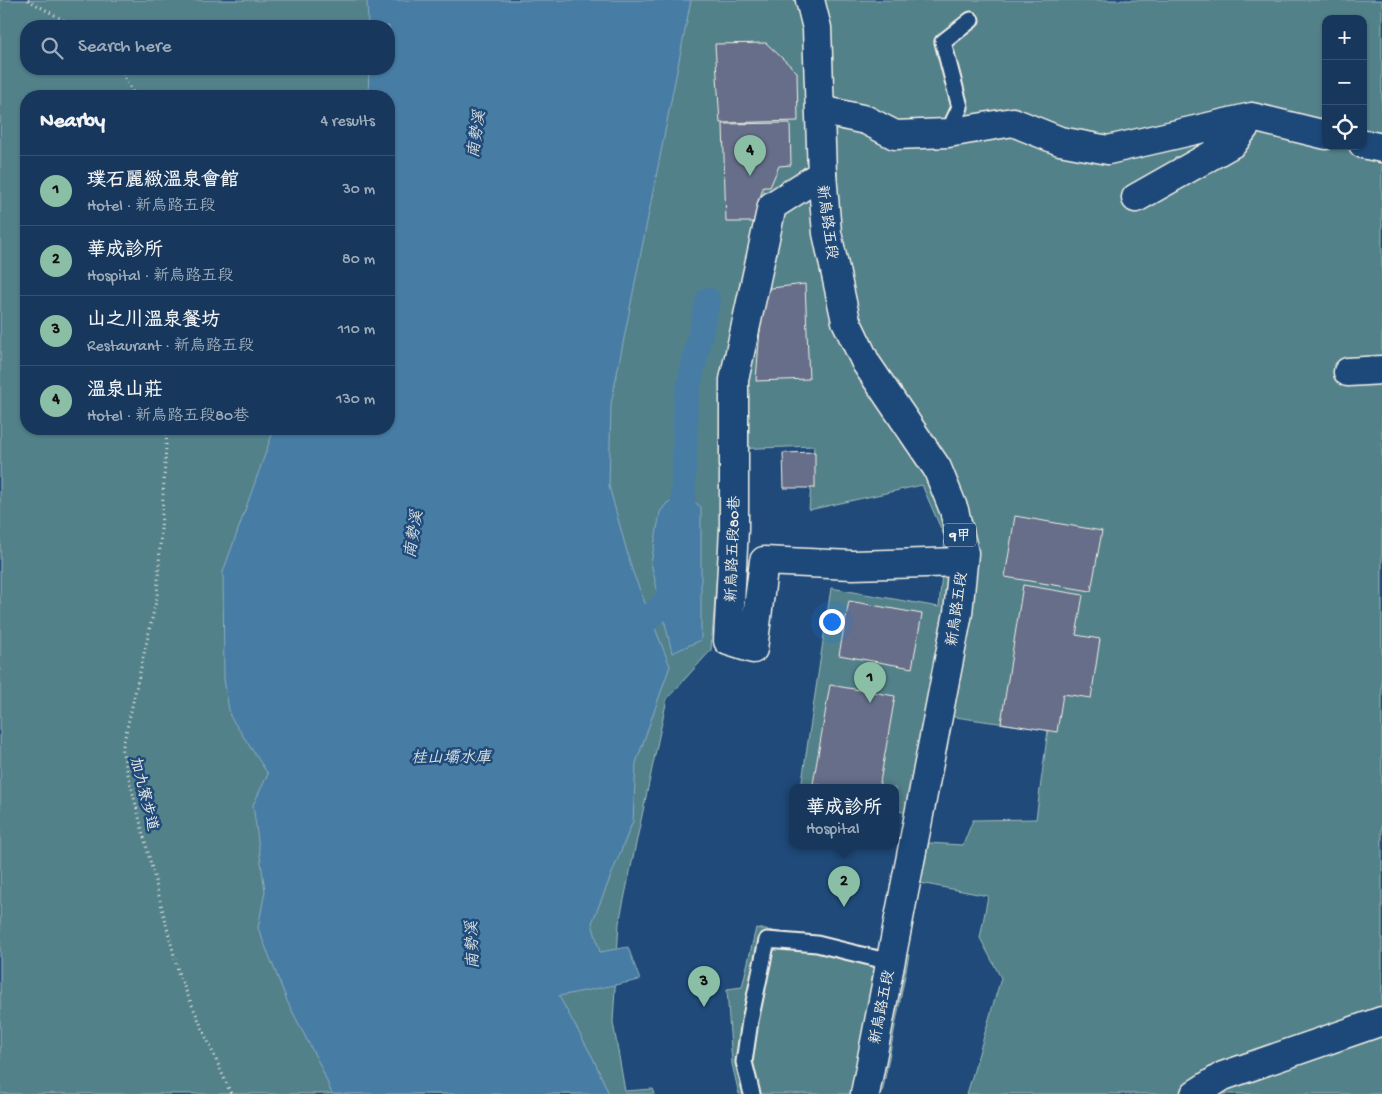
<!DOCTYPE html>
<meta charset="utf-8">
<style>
:root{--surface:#17385c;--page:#244365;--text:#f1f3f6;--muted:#9eacbb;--line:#365272;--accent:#8abfa5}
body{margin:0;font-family:"Gochi Hand","LXGW WenKai TC",sans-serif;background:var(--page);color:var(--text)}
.controls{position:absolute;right:15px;top:15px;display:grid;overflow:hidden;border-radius:10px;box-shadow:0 1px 4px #0004}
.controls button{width:45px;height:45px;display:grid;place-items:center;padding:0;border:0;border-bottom:1px solid var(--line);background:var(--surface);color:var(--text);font:25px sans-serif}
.you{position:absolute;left:831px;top:621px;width:18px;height:18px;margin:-12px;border:4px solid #fff;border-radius:50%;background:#1a73e8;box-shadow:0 0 0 8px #1a73e833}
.badge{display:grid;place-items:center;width:32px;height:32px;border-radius:50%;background:var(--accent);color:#111;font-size:16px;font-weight:700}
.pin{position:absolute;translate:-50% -41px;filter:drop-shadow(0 1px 2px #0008)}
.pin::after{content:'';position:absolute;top:26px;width:18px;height:15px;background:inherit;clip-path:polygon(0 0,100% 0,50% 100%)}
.popup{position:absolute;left:789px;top:784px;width:110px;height:65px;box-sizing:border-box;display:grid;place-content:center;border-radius:10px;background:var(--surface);filter:drop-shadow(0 1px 4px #0005);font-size:16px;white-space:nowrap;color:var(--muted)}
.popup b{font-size:19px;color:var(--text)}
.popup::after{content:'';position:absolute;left:50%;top:100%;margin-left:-10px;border:10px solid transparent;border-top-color:var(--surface)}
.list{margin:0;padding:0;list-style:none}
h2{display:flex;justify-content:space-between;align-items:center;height:65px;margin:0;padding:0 20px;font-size:21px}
h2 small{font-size:16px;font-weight:400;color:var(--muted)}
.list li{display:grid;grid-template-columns:32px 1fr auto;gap:15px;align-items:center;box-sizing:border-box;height:70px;padding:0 20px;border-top:1px solid var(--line)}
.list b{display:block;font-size:19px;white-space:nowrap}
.list p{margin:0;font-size:16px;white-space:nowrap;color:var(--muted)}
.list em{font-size:16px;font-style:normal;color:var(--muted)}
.icon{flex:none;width:28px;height:28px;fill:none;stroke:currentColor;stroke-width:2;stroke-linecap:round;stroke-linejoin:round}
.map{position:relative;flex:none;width:1382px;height:1094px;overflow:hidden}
.search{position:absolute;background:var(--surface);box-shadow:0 1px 4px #0004;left:20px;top:20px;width:375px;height:55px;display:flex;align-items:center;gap:12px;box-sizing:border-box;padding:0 18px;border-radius:20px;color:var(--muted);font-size:19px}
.panel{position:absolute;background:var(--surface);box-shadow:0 1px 4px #0004;left:20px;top:90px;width:375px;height:345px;border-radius:20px}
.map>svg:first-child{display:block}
.green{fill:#53818a;stroke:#a4b9b9;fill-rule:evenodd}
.water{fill:#477da4;stroke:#8cabbf}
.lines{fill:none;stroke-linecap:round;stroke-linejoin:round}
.canal{stroke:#477da4;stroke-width:25}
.building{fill:#666e89;stroke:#f4f1e8}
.service-casing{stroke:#f4f1e8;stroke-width:19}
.minor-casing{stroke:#f4f1e8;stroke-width:31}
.primary-casing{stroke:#f4f1e8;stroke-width:31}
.path{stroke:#f4f1e8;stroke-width:3;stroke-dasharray:1 4;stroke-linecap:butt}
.service{stroke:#1f4a7a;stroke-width:15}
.minor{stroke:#1f4a7a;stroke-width:28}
.primary{stroke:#1f4a7a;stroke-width:28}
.labels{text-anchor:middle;stroke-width:5;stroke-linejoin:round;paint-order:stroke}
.shield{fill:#1f4a7a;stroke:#b4bfc7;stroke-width:1}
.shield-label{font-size:14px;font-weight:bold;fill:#f4f1e8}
.street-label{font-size:15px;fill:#f4f1e8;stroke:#1f4a7a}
.water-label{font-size:16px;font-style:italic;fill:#dae0de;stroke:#1f4a7a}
</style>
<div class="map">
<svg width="1382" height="1094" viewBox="0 0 1382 1094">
<rect width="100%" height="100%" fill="#1f4a7a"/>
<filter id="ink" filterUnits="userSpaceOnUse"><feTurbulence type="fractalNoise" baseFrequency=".02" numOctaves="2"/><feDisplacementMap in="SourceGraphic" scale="10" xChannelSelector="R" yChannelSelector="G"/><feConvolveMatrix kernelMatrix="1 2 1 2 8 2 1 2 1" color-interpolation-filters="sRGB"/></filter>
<g filter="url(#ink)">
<path class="green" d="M0,0H1382V1094H967L1001,978L980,938L988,896L920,883L927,843L963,845L973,820L1036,819L1048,730L948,716L929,815L895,811V788H801L831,588L939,607L945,538L922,485L809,510L814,446L733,449L719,546L711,650L667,699L619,923L613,1022L625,1091L653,1089L655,1094H0ZM1326,19H1363V146H1326ZM26,26H389V69H26ZM26,96H389V429H26Z
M756,928L909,955L882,1094H739L732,1064L727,989L742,987Z"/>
<path class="water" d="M367,0H691L611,404L609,486L632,570L670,666L636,763L633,821L592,923L600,952L628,947L640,980L559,996L593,1058L609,1094H332L322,1069L288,1003L258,928L265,891L253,805L268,774L230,716L224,679L223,572L274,429H389V96H368L369,69H389V26H368Z
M689,498L701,507V640L672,653L651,563L660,512L667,503Z"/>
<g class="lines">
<path class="canal" d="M679,532L683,504L686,398L708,300
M638,628L668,600L672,577"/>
</g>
<path class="building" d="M766,43L797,72L798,121L720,123L715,44Z
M790,123L791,165L779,166L770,187H763L754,222H726L723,124Z
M805,284L809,379L756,381L763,289Z
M815,452V488H784L783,453Z
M1015,516L1102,531L1091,591L1005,577Z
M1023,585L1083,595L1076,635L1100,639L1091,698L1063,694L1057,732L1001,723Z
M849,601L922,614L912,668L839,655Z
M830,685L895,696L879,788H837L813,784Z"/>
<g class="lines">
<defs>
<path id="service" d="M948,133L960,107L943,42L971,20
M752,1094L744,1062L750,1021L767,940L817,944L890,962"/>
<path id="minor" d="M821,110L866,120L895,135L948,133L1013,122L1060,141L1108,150L1252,117L1326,135
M1363,144L1382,148
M822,174L772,206L734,380V529L728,641L753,649L764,561L852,565L963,562
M1136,198L1233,143L1252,117
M1348,372L1382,370
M1195,1094L1223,1076L1382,1021"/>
<path id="primary" d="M810,0L817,28L822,174L827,233L846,321L866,363L937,468L954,510L964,553L958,613L865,1094"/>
</defs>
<use href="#service" class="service-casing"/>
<use href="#minor" class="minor-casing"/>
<use href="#primary" class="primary-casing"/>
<path class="path" d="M28,0L74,26
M120,69L135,96
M167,429L157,597L122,750L179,975L231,1094"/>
<use href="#service" class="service"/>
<use href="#minor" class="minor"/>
<use href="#primary" class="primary"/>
</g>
</g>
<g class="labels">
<rect class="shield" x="944" y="523.5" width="32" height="23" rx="4"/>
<g class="shield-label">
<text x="960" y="540">9甲</text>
</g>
<g class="street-label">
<text transform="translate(828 222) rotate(82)" y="5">新烏路五段</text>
<text transform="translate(732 549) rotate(-88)" y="5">新烏路五段80巷</text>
<text transform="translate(956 609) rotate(-82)" y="5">新烏路五段</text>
<text transform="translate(145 794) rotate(76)" y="5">加九寮步道</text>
<text transform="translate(881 1007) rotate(-79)" y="5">新烏路五段</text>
</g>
<g class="water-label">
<text transform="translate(475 134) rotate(-82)" y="6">南勢溪</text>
<text transform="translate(412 534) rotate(-81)" y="6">南勢溪</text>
<text x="451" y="762">桂山壩水庫</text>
<text transform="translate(471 945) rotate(-92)" y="6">南勢溪</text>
</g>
</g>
</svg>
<div class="controls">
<button>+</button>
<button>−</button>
<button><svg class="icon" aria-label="locate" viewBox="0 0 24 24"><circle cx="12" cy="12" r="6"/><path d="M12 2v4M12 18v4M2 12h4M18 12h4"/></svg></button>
</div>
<div class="you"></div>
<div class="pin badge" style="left:870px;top:703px">1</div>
<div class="pin badge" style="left:844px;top:907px">2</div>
<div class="popup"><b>華成診所</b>Hospital</div>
<div class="pin badge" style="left:704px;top:1007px">3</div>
<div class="pin badge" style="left:750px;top:176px">4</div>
<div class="search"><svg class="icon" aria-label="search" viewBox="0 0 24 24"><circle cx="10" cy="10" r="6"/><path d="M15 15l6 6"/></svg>Search here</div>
<section class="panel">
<h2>Nearby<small>4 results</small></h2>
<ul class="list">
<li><span class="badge">1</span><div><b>璞石麗緻溫泉會館</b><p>Hotel · 新烏路五段</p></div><em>30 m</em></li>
<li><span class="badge">2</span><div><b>華成診所</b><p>Hospital · 新烏路五段</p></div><em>80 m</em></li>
<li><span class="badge">3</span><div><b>山之川溫泉餐坊</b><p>Restaurant · 新烏路五段</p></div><em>110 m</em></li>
<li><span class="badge">4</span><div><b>溫泉山莊</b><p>Hotel · 新烏路五段80巷</p></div><em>130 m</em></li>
</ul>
</section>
</div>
